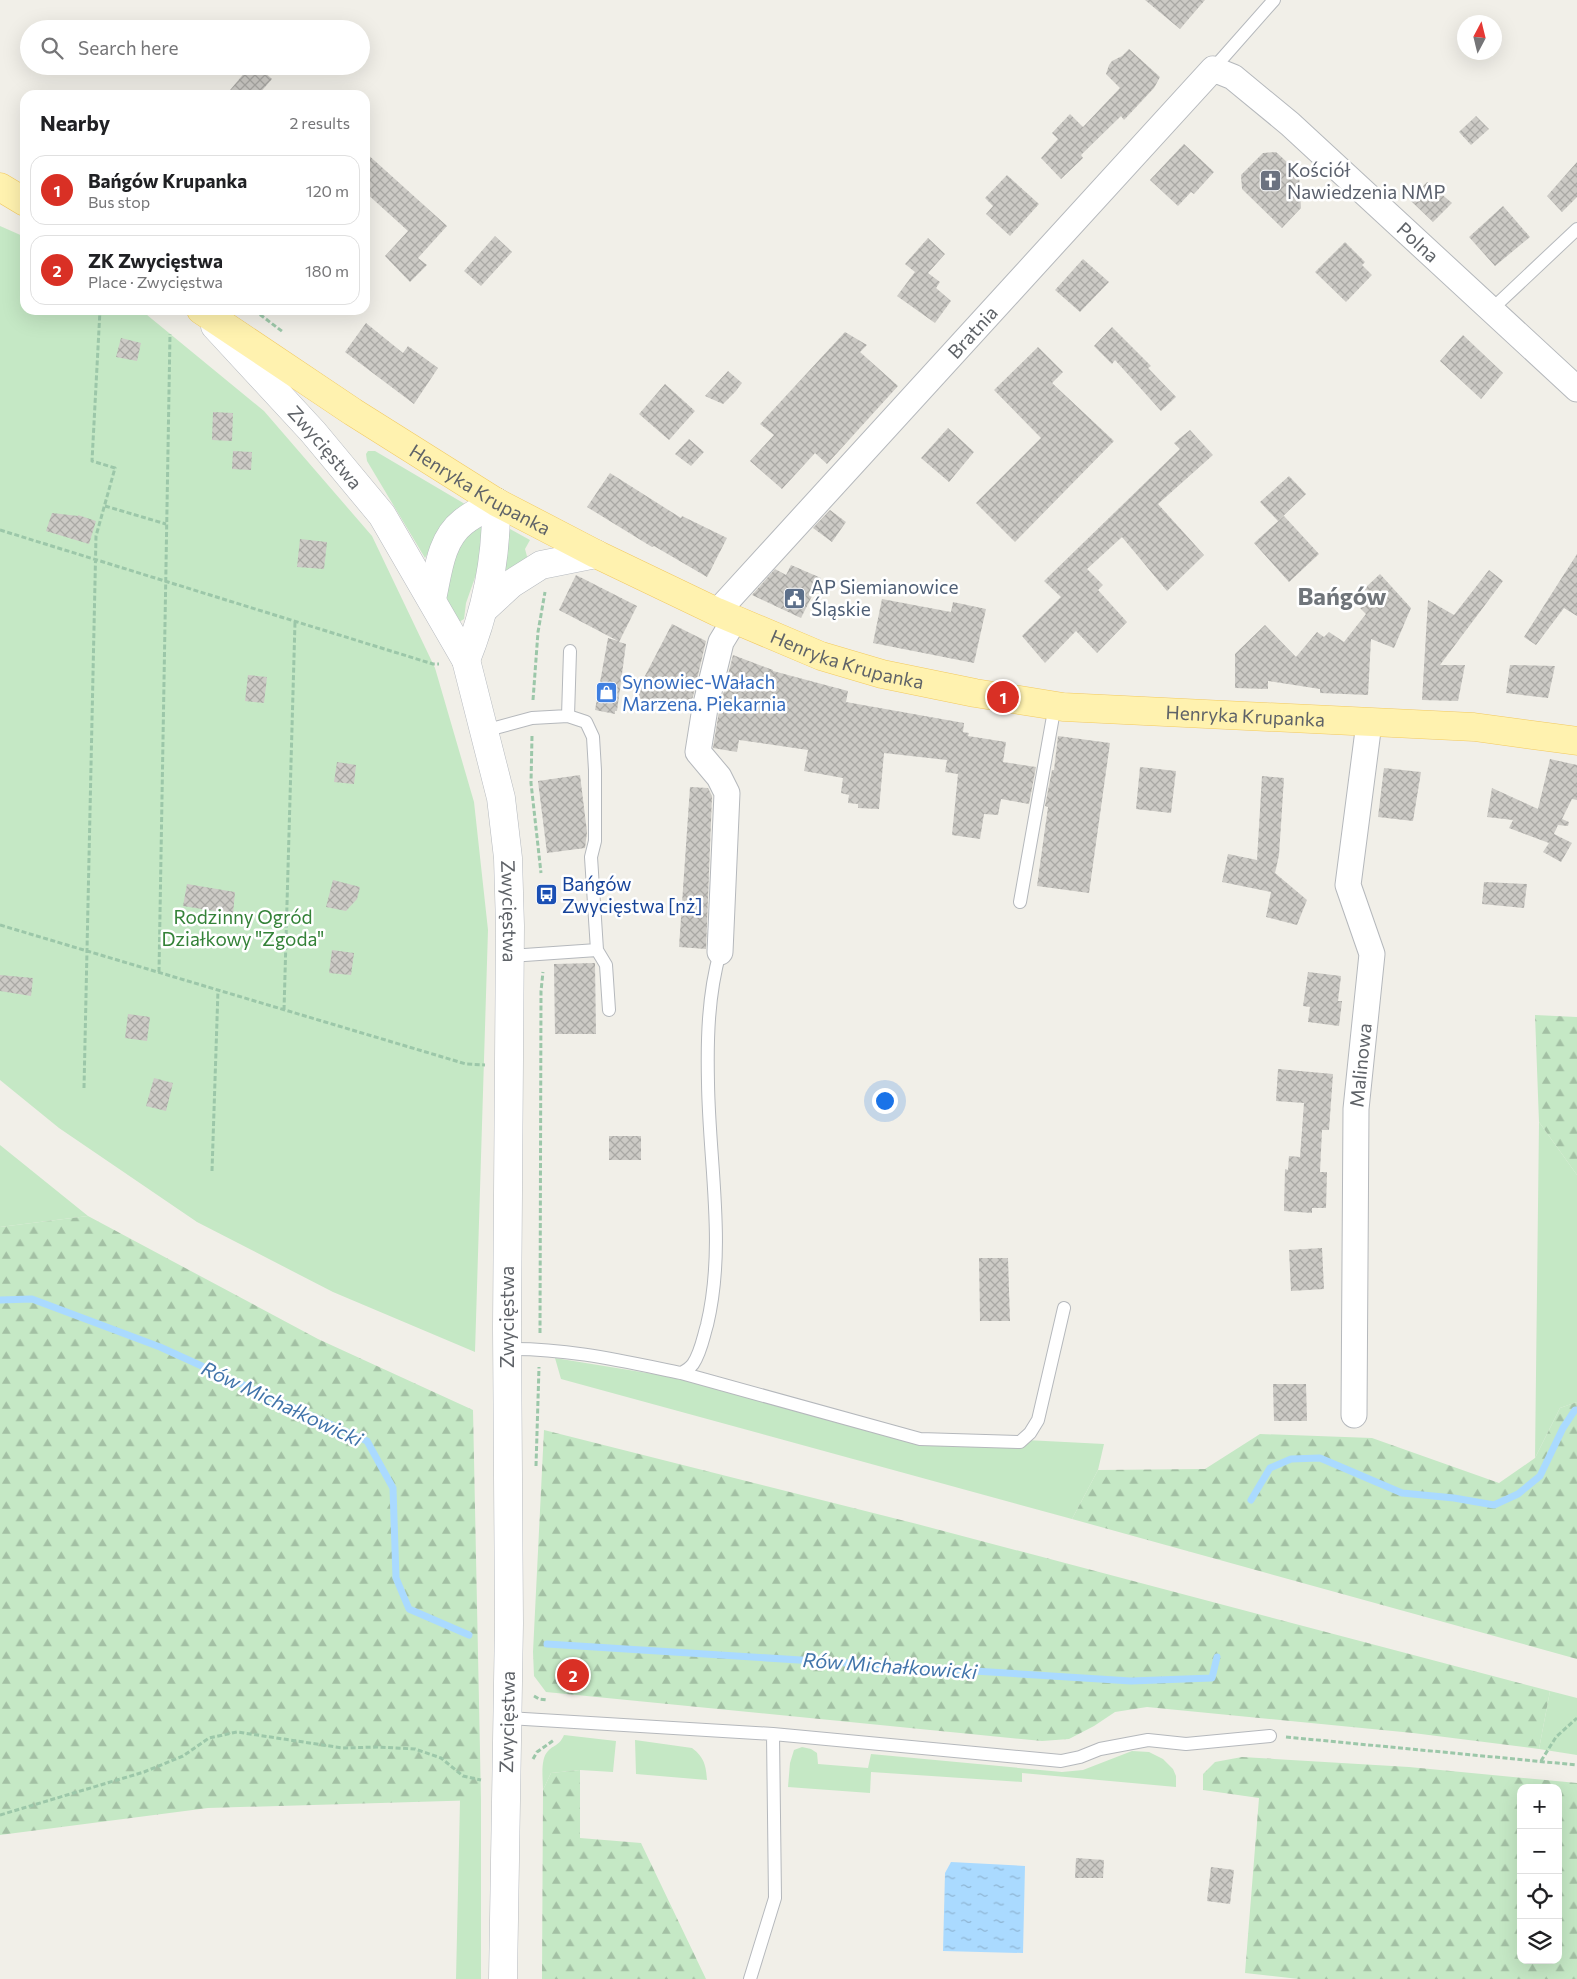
<!DOCTYPE html>
<meta charset="utf-8">
<style>
:root{--surface:#fff;--page:#f6f6f6;--text:#202124;--muted:#757577;--line:#e0e0e0;--accent:#d93025}
body{margin:0;font-family:Commissioner,sans-serif;background:var(--page);color:var(--text)}
.controls{position:absolute;right:15px;bottom:15px;display:grid;overflow:hidden;border-radius:10px;box-shadow:0 5px 20px #0002}
.controls button{width:45px;height:45px;display:grid;place-items:center;padding:0;border:0;border-bottom:1px solid var(--line);background:var(--surface);color:var(--text);font:25px sans-serif}
.compass{position:absolute;left:1457px;top:15px;width:45px;height:45px;border-radius:50%;background:var(--surface);box-shadow:0 5px 20px #0002;rotate:7deg}
.you{position:absolute;left:884px;top:1100px;width:18px;height:18px;margin:-12px;border:4px solid #fff;border-radius:50%;background:#1a73e8;box-shadow:0 0 0 8px #1a73e833}
.badge{display:grid;place-items:center;width:32px;height:32px;border-radius:50%;background:var(--accent);color:#fff;font-size:16px;font-weight:700}
.pin{position:absolute;translate:-50% -50%;border:2px solid #fff;box-shadow:0 1px 5px #0006}
.list{margin:0;padding:0;list-style:none}
h2{display:flex;justify-content:space-between;align-items:center;height:65px;margin:0;padding:0 20px;font-size:21px}
h2 small{font-size:16px;font-weight:400;color:var(--muted)}
.list li{display:grid;grid-template-columns:32px 1fr auto;gap:15px;align-items:center;box-sizing:border-box;height:70px;margin:0 10px 10px;padding:0 10px;border:1px solid var(--line);border-radius:15px}
.list b{display:block;font-size:19px;white-space:nowrap}
.list p{margin:0;font-size:16px;white-space:nowrap;color:var(--muted)}
.list em{font-size:16px;font-style:normal;color:var(--muted)}
.icon{flex:none;width:28px;height:28px;fill:none;stroke:currentColor;stroke-width:2;stroke-linecap:round;stroke-linejoin:round}
.map{position:relative;flex:none;width:1577px;height:1979px;overflow:hidden}
.search{position:absolute;background:var(--surface);box-shadow:0 5px 20px #0002;left:20px;top:20px;width:350px;height:55px;display:flex;align-items:center;gap:12px;box-sizing:border-box;padding:0 18px;border-radius:28px;color:var(--muted);font-size:19px}
.panel{position:absolute;background:var(--surface);box-shadow:0 5px 20px #0002;left:20px;top:90px;width:350px;height:225px;border-radius:15px}
.map>svg:first-child{display:block}
.green{fill:#c5e8c5}
.forest{fill:url(#forest-firs);fill-rule:evenodd}
.water{fill:url(#water-ripples)}
.lines{fill:none;stroke-linecap:round;stroke-linejoin:round}
.stream{stroke:#aadaff;stroke-width:7}
.building{fill:url(#building-cross-hatch)}
.service-casing{stroke:#b5b8bc;stroke-width:14}
.minor-casing{stroke:#b5b8bc;stroke-width:27}
.secondary-casing{stroke:#b6babf;stroke-width:29}
.primary-casing{stroke:#f2c960;stroke-width:29}
.path{stroke:#9cc7a9;stroke-width:3;stroke-dasharray:5 2.5;stroke-linecap:butt}
.service{stroke:#fff;stroke-width:12}
.minor{stroke:#fff;stroke-width:25}
.secondary{stroke:#fff;stroke-width:28}
.primary{stroke:#fff2af;stroke-width:28}
.labels{text-anchor:middle;stroke-width:5;stroke-linejoin:round;paint-order:stroke}
.worship-label{font-size:19px;fill:#5b616d;stroke:#fff;text-anchor:start}
.street-label{font-size:19px;fill:#5f6368;stroke:#fff}
.service-label{font-size:19px;fill:#4e5e75;stroke:#fff;text-anchor:start}
.shop-label{font-size:19px;fill:#366cbe;stroke:#fff;text-anchor:start}
.transit-label{font-size:19px;fill:#164399;stroke:#fff;text-anchor:start}
.park-label{font-size:19px;fill:#348238;stroke:#fff}
.water-label{font-size:20px;font-style:italic;fill:#4174aa;stroke:#fff}
.district-label{font-size:24px;font-weight:bold;fill:#70757a;stroke:#fff}
</style>
<div class="map">
<svg width="1577" height="1979" viewBox="0 0 1577 1979">
<defs>
<pattern id="forest-firs" width="22" height="20" patternUnits="userSpaceOnUse" patternTransform="scale(1.25)"><rect width="22" height="20" fill="#c5e8c5"/><path d="M5 1l3.5 6h-7zM16 11l3.5 6h-7z" fill="#a3c0a4"/></pattern>
<pattern id="water-ripples" width="26" height="14" patternUnits="userSpaceOnUse" patternTransform="scale(1.25)"><rect width="26" height="14" fill="#aadaff"/><path d="M2 4q2-2 4 0t4 0M15 11q2-2 4 0t4 0" fill="none" stroke="#8eb4d2"/></pattern>
<pattern id="building-cross-hatch" width="8" height="8" patternUnits="userSpaceOnUse" patternTransform="scale(1.25)"><rect width="8" height="8" fill="#cccac5"/><path d="M0 0l8 8M0 8l8-8" fill="none" stroke="#a9a8a4"/></pattern>
</defs>
<rect width="100%" height="100%" fill="#f1efe8"/>
<path class="green" d="M0,226L25,237V310H141L264,411L372,536L435,668L474,802L488,930L475,1352L333,1292L197,1222L59,1128L0,1080Z
M368,451H375L470,507L439,534L425,558L367,461L366,454Z
M484,525V552L466,603L464,619L459,622L452,613L445,593L457,544L475,529Z
M510,529L530,540L525,549L528,560L500,579L506,530Z
M1539,1122L1577,1175V1402L1560,1408L1535,1458Z
M0,1145L88,1216L0,1227Z
M555,1358L777,1394L930,1435L1104,1444L1098,1470L1072,1519L561,1379Z
M1550,1691L1577,1698V1755L1539,1749Z
M564,1735L616,1741L613,1772L580,1770L551,1773L543,1790C543,1779 540,1759 548,1751C555,1744 559,1746 564,1735Z
M635,1740L692,1748C704,1757 706,1765 707,1780L636,1774Z
M802,1747L811,1749L817,1753L818,1764L868,1768L871,1754L1062,1772L1083,1770L1132,1751L1149,1752L1163,1759L1173,1769L1176,1776V1787L1022,1773V1782L871,1772L870,1793L788,1787L790,1763L794,1750Z
M460,1800H481V1979H456Z"/>
<path class="forest" d="M1535,1015L1577,1017V1175L1539,1122Z
M88,1216L318,1339L473,1410L481,1800L208,1808L0,1835V1227Z
M1577,1402V1659L1072,1519L1098,1470L1205,1469L1260,1434L1372,1438L1499,1483L1535,1458L1560,1408Z
M544,1430L917,1524L1550,1691L1539,1749L1413,1733L1147,1707L1115,1712L1094,1726L1069,1739L1042,1741L546,1692L534,1676L533,1652Z
M1242,1757L1409,1767L1577,1783V1979H1299L1245,1973L1259,1798L1203,1790V1774L1215,1762ZM1521,1788H1558V1960H1521Z
M580,1770V1838L641,1843L706,1979H542L543,1790L551,1773Z"/>
<path class="water" d="M951,1862L1025,1866L1023,1953L943,1951L945,1873Z"/>
<g class="lines">
<path class="stream" d="M0,1300L32,1299L160,1347L367,1441L393,1488L396,1578L409,1609L469,1635
M1251,1500L1270,1468L1291,1459L1320,1458L1402,1493L1454,1498L1494,1505L1518,1494L1540,1476L1563,1428L1575,1410H1577
M547,1644L1131,1681L1212,1678L1217,1657"/>
</g>
<path class="building" d="M1145,0H1205L1180,29Z
M1129,49L1160,77L1154,88L1124,120L1121,116L1081,155L1083,158L1061,179L1041,158L1058,139L1052,133L1070,114L1083,127L1120,88L1106,74L1109,65L1112,61L1122,56Z
M250,66H258L272,79L258,95H226Z
M1476,116L1489,129L1471,145L1459,132Z
M1184,144L1214,172L1194,194L1191,192L1178,206L1150,180Z
M365,152L447,226L418,258L427,265L410,282L385,256L408,231L365,192Z
M1276,152L1299,173L1301,208L1282,228L1242,189L1241,175L1263,153Z
M1577,162V197L1562,212L1547,196Z
M1007,175L1039,204L1010,236L986,214L993,206L985,198Z
M1427,182L1452,203L1433,222L1410,200Z
M1503,206L1530,237L1495,266L1469,237Z
M495,236L512,252L481,286L464,271Z
M928,238L945,254L928,273L940,282L936,288L951,301L935,323L897,296L915,272L905,264Z
M1345,242L1365,262L1362,265L1372,275L1346,302L1315,272Z
M1083,259L1109,282L1080,312L1055,290Z
M366,323L403,353L408,346L438,368L414,404L345,352Z
M1112,327L1151,366L1148,368L1176,397L1161,411L1115,360L1112,364L1094,346Z
M845,332L867,345L860,352L898,386L827,464L815,453L782,489L750,461L774,435L760,424Z
M1463,335L1503,373L1481,399L1440,361Z
M121,338L141,343L137,361L116,357Z
M1038,347L1063,372L1052,383L1114,441L1015,542L976,503L1041,438L994,390Z
M728,371L742,383L736,391L723,404L705,396Z
M665,384L695,411L669,440L639,414Z
M213,412L233,413L232,441L212,440Z
M948,428L974,452L949,482L921,458Z
M1190,430L1213,455L1158,504L1204,555L1167,591L1122,537L1087,569L1103,585L1098,590L1127,622L1097,653L1076,631L1045,663L1022,636L1061,597L1044,581L1180,449L1174,443Z
M689,439L704,452L691,466L675,454Z
M233,451L252,452L251,470L232,469Z
M610,473L681,518L682,516L727,538L707,577L654,546L652,547L587,507Z
M1289,476L1306,494L1278,521L1260,502Z
M830,510L846,522L832,542L813,528Z
M52,513L78,516V515L96,521L89,544L46,531Z
M1284,516L1319,554L1289,582L1254,543Z
M300,539L327,542L324,569L297,567Z
M1577,554V616L1564,608L1536,645L1524,637Z
M791,565L821,578L801,618L752,595L775,569L786,575Z
M1489,570L1503,581L1440,665H1465L1458,701L1422,700L1428,600L1454,615Z
M1380,574L1411,608L1394,648L1371,639L1368,695L1320,693V689L1268,681V689L1235,688V654L1265,625L1296,657L1317,632L1324,637L1329,632L1344,642L1366,614L1360,608L1372,597L1364,589Z
M576,575L637,606L619,642L626,644L617,711H615V714L595,710L608,638L618,641L559,610Z
M882,599L951,612L953,602L986,609L974,663L873,643Z
M672,624L706,641L690,709L634,697Z
M733,655L773,670V671L848,691L846,702L964,723L963,732L969,733L968,736L1006,742L1003,762L1036,767L1029,804L1001,799L998,815L984,814L980,839L952,835L958,774L945,772L947,760L884,753L879,809L858,808V804L848,803L849,795L841,793L843,778L804,771L808,750L739,740L737,752L713,748L719,711Z
M1510,665L1555,666L1548,698L1506,693Z
M248,675L267,677L264,703L245,701Z
M1058,736L1110,743L1089,893L1037,886L1048,807L1045,806L1052,770H1054Z
M1550,759L1577,765V800L1572,799L1562,819L1569,822L1568,826L1558,825L1553,836L1554,834L1572,843L1561,862L1543,852L1549,843L1509,828L1513,820L1487,817L1492,788L1538,809Z
M337,762L356,765L354,784L334,782Z
M1140,767L1176,771L1171,813L1136,809Z
M1384,768L1421,772L1413,821L1378,817Z
M580,775L587,832L585,848L547,853L538,781Z
M1262,776L1284,778L1279,855L1275,873L1307,900L1297,925L1266,917L1271,892L1222,882L1228,854L1257,860Z
M690,787L708,788L712,796L706,949L679,947Z
M333,880L360,887L357,899L346,911L326,907Z
M1484,882L1527,884L1524,908L1482,904Z
M187,884L235,892L233,914L183,906Z
M332,950L354,953L351,975L329,973Z
M595,963L596,1034H555L554,964Z
M1308,972L1341,976L1338,1001H1342L1339,1026L1308,1022L1310,1007L1303,1006Z
M0,975L33,978L31,996L0,991Z
M128,1014L150,1017L147,1041L125,1038Z
M1278,1069L1333,1074L1329,1130H1322L1320,1172H1327L1326,1208H1312V1213L1284,1211L1285,1169L1288,1170L1289,1156L1300,1157L1304,1103L1276,1101Z
M154,1078L173,1083L166,1111L146,1106Z
M609,1136H641V1160H609Z
M1322,1248L1324,1289L1291,1291L1289,1250Z
M979,1258H1008L1010,1321H980Z
M1273,1384H1306L1307,1421H1274Z
M1076,1858L1104,1860L1103,1878H1075Z
M1211,1867L1234,1870L1230,1904L1207,1901Z"/>
<g class="lines">
<defs>
<path id="service" d="M1213,69L1274,0
M1491,310L1577,229
M484,731L532,718L568,716L570,651
M1020,902L1055,705
M597,950L606,965L609,1010
M510,956L597,950L591,857L595,841V770L593,737L586,722L568,716
M507,1349C567,1348 622,1361 681,1373C685,1371 690,1368 693,1364C701,1352 703,1338 707,1325C726,1246 709,1163 708,1083C707,1039 708,995 720,952
M681,1373L920,1439L1020,1442L1030,1433L1038,1420L1064,1308
M507,1718L773,1734L1061,1761L1080,1757L1100,1749L1148,1740L1186,1744L1270,1736
M750,1979L775,1898L773,1734"/>
<g id="minor">
<path id="s1" d="M717,612L1213,69L1233,77L1290,124L1577,389"/>
<path d="M720,952L727,793L719,777L698,752L705,708L721,642L735,619"/>
<path id="s2" d="M1354,1415L1356,1109L1372,954L1348,885L1369,723"/>
</g>
<g id="secondary">
<path id="s3" d="M215,326L313,432L382,515L466,660L501,798L508,858L510,926L507,1328L509,1623L503,1979"/>
<path d="M432,599C438,573 440,540 463,522C473,514 485,508 496,502"/>
<path d="M485,608L511,584L541,565L596,554"/>
<path d="M466,660C487,608 497,558 496,502"/>
</g>
<g id="primary">
<path d="M0,187L25,202"/>
<path id="s4" d="M201,310L353,412L496,502L596,554L717,612L821,656L882,674L975,693L1063,707L1474,727L1577,741"/>
</g>
</defs>
<use href="#service" class="service-casing"/>
<use href="#minor" class="minor-casing"/>
<use href="#secondary" class="secondary-casing"/>
<use href="#primary" class="primary-casing"/>
<path class="path" d="M254,310L283,332
M105,506L166,524
M0,530L433,664H439
M533,700L538,632L545,592
M532,736L531,783L541,873
M0,925L466,1064L485,1065
M159,972L170,334
M284,1010L295,622
M84,1088L96,536L115,468L92,461L100,310
M212,1171L218,990
M540,1333L541,991L543,972
M536,1466L539,1367
M534,1696L539,1699L547,1700
M1286,1737L1577,1765
M533,1759L537,1752L554,1740
M1541,1761L1556,1737L1577,1718
M0,1815L144,1772L183,1756L209,1738L237,1732L343,1748L378,1747L415,1749L441,1758L463,1776L481,1780"/>
<use href="#service" class="service"/>
<use href="#minor" class="minor"/>
<use href="#secondary" class="secondary"/>
<use href="#primary" class="primary"/>
</g>
<defs>
<symbol id="church-square" viewBox="-11 -11 22 22"><rect x="-9" y="-9" width="18" height="18" rx="4" fill="#6b7280" stroke="#fff"/><path d="M-1.2-6h2.4v3.5h3.3v2.4h-3.3V6h-2.4V-.1h-3.3v-2.4h3.3Z" fill="#fff"/></symbol>
<symbol id="civic-square" viewBox="-11 -11 22 22"><rect x="-9" y="-9" width="18" height="18" rx="4" fill="#5c6f8a" stroke="#fff"/><path d="M-.6-6.5H3V-4.5H.6V-3L4-1V1h2V6H-6V1h2V-1L-.6-3ZM-1.2 2.5V6h2.4V2.5Z" fill="#fff"/></symbol>
<symbol id="shop-square" viewBox="-11 -11 22 22"><rect x="-9" y="-9" width="18" height="18" rx="4" fill="#3f7fe0" stroke="#fff"/><path d="M-5-2.5h2.3a2.7 3.5 0 0 1 5.4 0H5L5.5 6h-11ZM-1.5-2.5h3a1.5 2.3 0 0 0-3 0Z" fill="#fff"/></symbol>
<symbol id="bus-square" viewBox="-11 -11 22 22"><rect x="-9" y="-9" width="18" height="18" rx="4" fill="#1a4fb4" stroke="#fff"/><path d="M-5-6H5V4H4V6H2V4H-2V6H-4V4H-5ZM-3.5-4V0h7V-4ZM-3.5 1.2v1.5H-2V1.2ZM2 1.2v1.5H3.5V1.2Z" fill="#fff"/></symbol>
</defs>
<g fill-rule="evenodd">
<use href="#church-square" x="1258" y="168" width="25" height="25"/>
<use href="#civic-square" x="782" y="586" width="25" height="25"/>
<use href="#shop-square" x="594" y="680" width="25" height="25"/>
<use href="#bus-square" x="534" y="882" width="25" height="25"/>
</g>
<g class="labels">
<g class="worship-label">
<text x="1287" y="177">Kościół<tspan x="1287" dy="22">Nawiedzenia NMP</tspan></text>
</g>
<g class="street-label">
<text dy="7" stroke="none"><textPath href="#s1" startOffset="1005">Polna</textPath></text>
<text dy="7" stroke="none"><textPath href="#s1" startOffset="379">Bratnia</textPath></text>
<text dy="7" stroke="none"><textPath href="#s3" startOffset="164">Zwycięstwa</textPath></text>
<text dy="7" stroke="none"><textPath href="#s4" startOffset="332">Henryka Krupanka</textPath></text>
<text dy="7" stroke="none"><textPath href="#s4" startOffset="738">Henryka Krupanka</textPath></text>
<text dy="7" stroke="none"><textPath href="#s4" startOffset="1142">Henryka Krupanka</textPath></text>
<text dy="7" stroke="none"><textPath href="#s3" startOffset="676">Zwycięstwa</textPath></text>
<text dy="7" stroke="none"><textPath href="#s2" startOffset="350">Malinowa</textPath></text>
<text transform="translate(507 1317) rotate(-90)" y="7">Zwycięstwa</text>
<text transform="translate(507 1722) rotate(-89)" y="7">Zwycięstwa</text>
</g>
<g class="service-label">
<text x="811" y="594">AP Siemianowice<tspan x="811" dy="22">Śląskie</tspan></text>
</g>
<g class="shop-label">
<text x="622" y="689">Synowiec-Wałach<tspan x="622" dy="22">Marzena. Piekarnia</tspan></text>
</g>
<g class="transit-label">
<text x="562" y="891">Bańgów<tspan x="562" dy="22">Zwycięstwa [nż]</tspan></text>
</g>
<g class="park-label">
<text x="243" y="924">Rodzinny Ogród<tspan x="243" dy="22">Działkowy "Zgoda"</tspan></text>
</g>
<g class="water-label">
<text transform="translate(282 1404) rotate(25)" y="7">Rów Michałkowicki</text>
<text transform="translate(890 1666) rotate(4)" y="7">Rów Michałkowicki</text>
</g>
<g class="district-label">
<text x="1342" y="605">Bańgów</text>
</g>
</g>
</svg>
<div class="controls">
<button>+</button>
<button>−</button>
<button><svg class="icon" aria-label="locate" viewBox="0 0 24 24"><circle cx="12" cy="12" r="6"/><path d="M12 2v4M12 18v4M2 12h4M18 12h4"/></svg></button>
<button><svg class="icon" aria-label="layers" viewBox="0 0 24 24"><path d="M12 4l9 5-9 5-9-5zM3 14l9 5 9-5"/></svg></button>
</div>
<svg class="compass" viewBox="-18 -18 36 36"><path d="M0-13l5 13h-10z" fill="#e53935"/><path d="M0 13l5-13h-10z" fill="#757577"/></svg>
<div class="you"></div>
<div class="pin badge" style="left:1003px;top:697px">1</div>
<div class="pin badge" style="left:573px;top:1675px">2</div>
<div class="search"><svg class="icon" aria-label="search" viewBox="0 0 24 24"><circle cx="10" cy="10" r="6"/><path d="M15 15l6 6"/></svg>Search here</div>
<section class="panel">
<h2>Nearby<small>2 results</small></h2>
<ul class="list">
<li><span class="badge">1</span><div><b>Bańgów Krupanka</b><p>Bus stop</p></div><em>120 m</em></li>
<li><span class="badge">2</span><div><b>ZK Zwycięstwa</b><p>Place · Zwycięstwa</p></div><em>180 m</em></li>
</ul>
</section>
</div>
